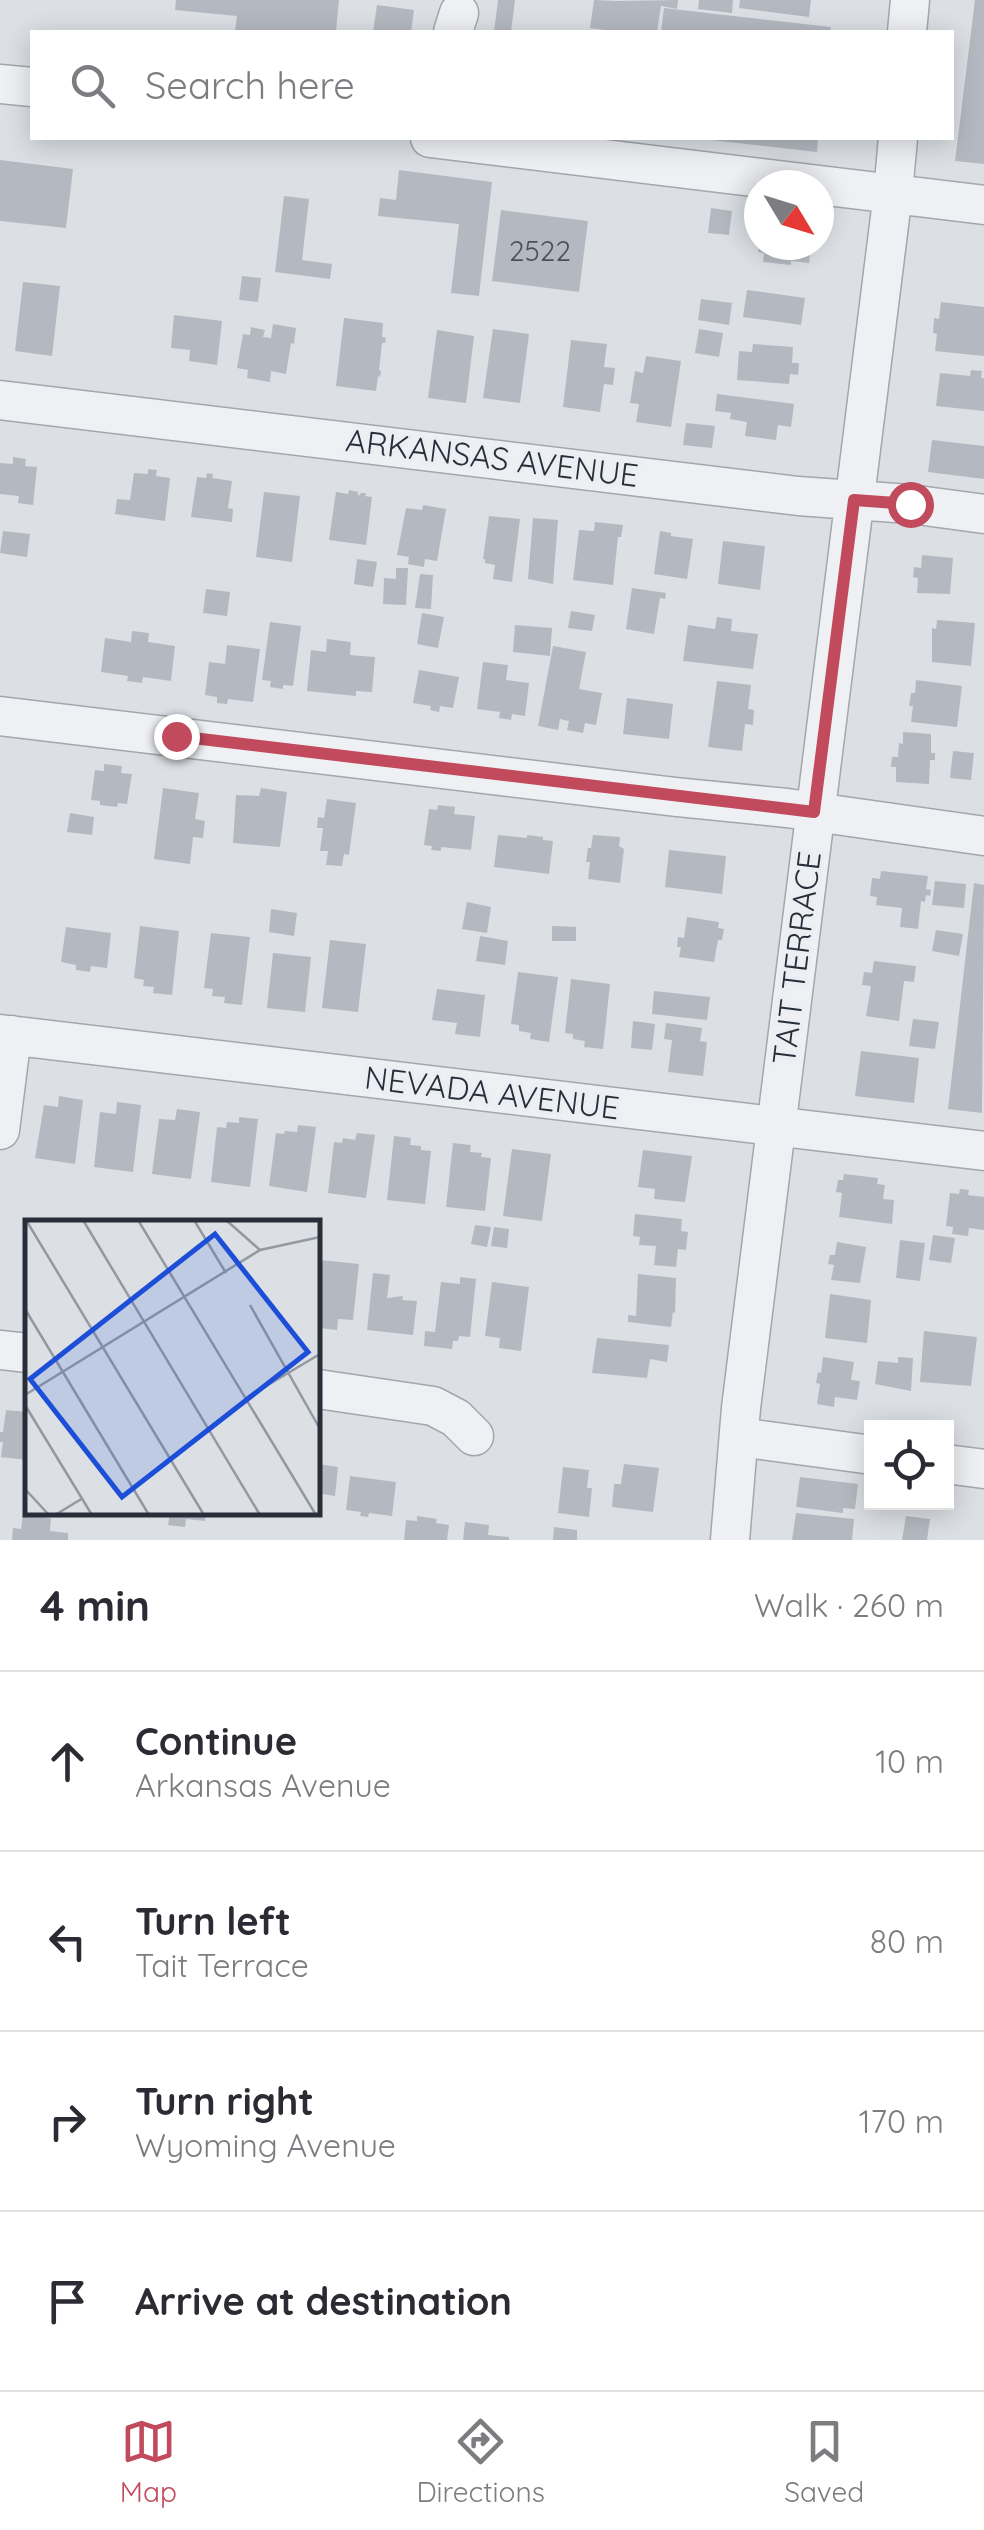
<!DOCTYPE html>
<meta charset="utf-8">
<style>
:root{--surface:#fff;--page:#f2f2f3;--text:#2b2b33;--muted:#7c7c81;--line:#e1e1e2;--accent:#c14a5d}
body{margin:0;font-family:Quicksand,sans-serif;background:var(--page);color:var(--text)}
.controls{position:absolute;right:30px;bottom:30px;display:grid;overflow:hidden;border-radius:0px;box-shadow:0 5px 25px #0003}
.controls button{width:90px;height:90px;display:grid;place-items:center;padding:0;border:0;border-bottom:2px solid var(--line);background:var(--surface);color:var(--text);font:50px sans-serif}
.compass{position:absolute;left:744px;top:170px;width:90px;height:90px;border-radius:50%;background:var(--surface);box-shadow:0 5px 25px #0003;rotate:128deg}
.stop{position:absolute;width:30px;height:30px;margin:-22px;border:8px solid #c14a5d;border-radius:50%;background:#fff}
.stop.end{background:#c14a5d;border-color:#fff;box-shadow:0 2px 10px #0008}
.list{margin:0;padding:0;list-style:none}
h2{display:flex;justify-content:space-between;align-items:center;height:130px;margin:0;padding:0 40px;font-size:42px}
h2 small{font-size:32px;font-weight:400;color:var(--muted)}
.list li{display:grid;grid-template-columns:65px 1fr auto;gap:30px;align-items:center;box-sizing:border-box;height:180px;padding:0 40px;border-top:2px solid var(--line)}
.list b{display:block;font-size:38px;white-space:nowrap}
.list p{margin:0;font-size:32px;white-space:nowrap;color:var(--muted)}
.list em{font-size:32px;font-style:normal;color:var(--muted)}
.icon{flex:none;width:55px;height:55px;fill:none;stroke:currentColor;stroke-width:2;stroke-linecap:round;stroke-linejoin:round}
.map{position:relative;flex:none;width:984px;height:1540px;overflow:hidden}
.search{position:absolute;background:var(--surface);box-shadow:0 5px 25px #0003;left:30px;right:30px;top:30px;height:110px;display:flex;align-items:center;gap:25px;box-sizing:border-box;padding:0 35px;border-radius:0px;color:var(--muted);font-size:38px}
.sheet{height:850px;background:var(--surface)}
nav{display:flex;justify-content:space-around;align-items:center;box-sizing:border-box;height:140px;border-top:2px solid var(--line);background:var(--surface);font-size:28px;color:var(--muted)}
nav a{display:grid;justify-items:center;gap:5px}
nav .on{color:var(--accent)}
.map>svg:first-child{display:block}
.building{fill:#b4b9c1}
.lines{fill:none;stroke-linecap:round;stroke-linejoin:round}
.minor-casing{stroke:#a2a7ae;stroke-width:41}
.minor{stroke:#eef0f4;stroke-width:38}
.route{stroke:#c14a5d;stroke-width:12}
.labels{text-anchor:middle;stroke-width:8;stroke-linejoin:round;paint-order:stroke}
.number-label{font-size:28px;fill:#4a515c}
.street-label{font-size:32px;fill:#272e3a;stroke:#ebeef3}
.inset-road{fill:none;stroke:#9499a1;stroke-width:2.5}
.view{fill:#1d4ed8;fill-opacity:0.15;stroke:#1d4ed8;stroke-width:5}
.inset-edge{fill:none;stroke:#272e3a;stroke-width:5}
</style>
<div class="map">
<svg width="984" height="1540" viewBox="0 0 984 1540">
<rect width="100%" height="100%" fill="#dce0e5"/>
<path class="building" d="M176,0H339L336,32H235L237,16L175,10Z
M498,0H515L511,32H494Z
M594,0L617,1L678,0L677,9L661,6L657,32H604L605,30L590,28Z
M699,0H733L732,13L698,9Z
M740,0H811L809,17L739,8Z
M975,0H984V164L955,161Z
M377,5L414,10L411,32H373Z
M664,8L831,27L830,32H661Z
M712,138H818L817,152L711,140Z
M0,160L73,169L66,228L0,221Z
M399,170L492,182L479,296L451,293L459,224L378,216L380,198L396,200Z
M284,196L309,199L302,260L332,264L330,279L275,272Z
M711,208L732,211L729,235L708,233Z
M501,210L588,221L579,292L492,281Z
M759,245H811L809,263L791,261V265L763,262L764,253L758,252Z
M242,276L261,278L258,302L239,300Z
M23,282L60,286L52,356L15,351Z
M747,290L805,298L801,325L743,317Z
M701,299L732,303L729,325L698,320Z
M941,302L984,307V356L935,351L937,334L933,333L934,318L939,319Z
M174,315L222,321L217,365L189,361L190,350L171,348Z
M344,318L383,323L382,337L386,338L385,343H382L379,370L381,371L380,377L378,376L376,391L336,386Z
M273,324L296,328L294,344L291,343L286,374L271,371L270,382L247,378L248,370L237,368L243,334L250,335L251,327L265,330L263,337L271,338Z
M493,329L529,334L520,403L483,398Z
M699,329L723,333L719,357L695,353Z
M437,330L474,336L466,403L428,398Z
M571,340L607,344L604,367L615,368L613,385L604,384L600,412L563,407Z
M753,344L793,347L792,363H799L798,375L790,374L789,384L737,380L739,351L752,352Z
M646,356L681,361L671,427L636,422L639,404L630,403L635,371L643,373Z
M971,370L982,371L981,378H984V411L936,406L940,373L970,376Z
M717,394L794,404L791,427L778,425L776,440L745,436L747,422L730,419L731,413L715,411Z
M686,423L715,426L712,448L683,445Z
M932,440L984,446V479L928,472Z
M13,457L26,459L25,466L37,467L33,505L18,503L19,496L0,494V463L13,464Z
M148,469L157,470L156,476L170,478L165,521L115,514L117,499L130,500L134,473L148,474Z
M207,473L213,474L212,478L232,481L228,508L233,509L232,522L191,517L197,477L206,478Z
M349,490L358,492V496L361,493H366L365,496L372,497L366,545L329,540L336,492L348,494Z
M264,492L300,496L292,562L256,557Z
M423,505L446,509L437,561L425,559L424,567L408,564L409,557L397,555L406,508L422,510Z
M489,516L520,519L512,582L493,579L495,565L485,563V559H483Z
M533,518L558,520L553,584L528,579Z
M595,522L623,525L621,537H618L613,585L573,580L579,530L594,531Z
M3,531L30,534L27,557L0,553Z
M660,531L671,533V536L693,539L687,579L654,574Z
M723,541L765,546L760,590L718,584Z
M922,555L953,558L950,594L917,593L918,578L913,577L914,567L921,568Z
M357,559L377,562L373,587L354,584Z
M396,568H408L406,605L383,604L384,578L396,579Z
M420,574L433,575L431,609L415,608Z
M632,588L666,593L665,599L660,598L654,634L626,629Z
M206,589L230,592L227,616L203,613Z
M571,611L595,615L592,631L568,628Z
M422,613L444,617L438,648L417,644Z
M717,617L732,619L731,631L758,634L753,669L683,661L688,625L715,629Z
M937,620L975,623L971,666L932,662V628L936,629Z
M270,622L301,626L293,686L283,685V689L270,687L271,681L262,680Z
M515,625L552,628L550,656L513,652Z
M132,631L149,633L148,642L175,646L171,681L143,677L142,683L127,681L128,676L101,672L105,638L131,642Z
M327,639L351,642L350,655L375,657L372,692L356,691V696L307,691L311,650L326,652Z
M227,645L260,649L253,702L228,699L227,704L217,703V697L205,695L209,662L225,664Z
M553,646L586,652L579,689L602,693L596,725L585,723L583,733L567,730L569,721L560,719L558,730L538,726Z
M483,662L508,665L506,680L529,683L525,716L512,714L511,720L499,718L500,712L477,709Z
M419,670L459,677L453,708L440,706L439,712L430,710L431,706L413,703Z
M916,680L962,686L957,727L911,722L913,706H909L911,693H915Z
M717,681L751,685L748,709L754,710L753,725L745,724L742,751L708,747Z
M627,698L673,704L669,739L623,734Z
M903,732L931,734V753H935V760H930L929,784L896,782V767H891L892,757H898L899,743L903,744Z
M953,751L974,753L971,780L950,778Z
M104,764L122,766L121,773L132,774L127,804L118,803L117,807L100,805V801L91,800L95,770L104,771Z
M163,788L199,793L195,819L205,821L203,838L193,837L190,864L154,859Z
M261,788L287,792L280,847L233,843L236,795L259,796Z
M327,799L356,803L349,855L344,854L342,866L326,865L328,851H320L323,828H317L318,817L324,818Z
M438,805L455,807L454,814L475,816L471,850L441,847V851L431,850L432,846L424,845L429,809L437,810Z
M70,813L94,817L92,835L67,832Z
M498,835L527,838V835L543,837V840L553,841L549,874L494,867Z
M593,835L620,837L619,846L624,849L620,883L588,879L590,862H586L588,848H591Z
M669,850L726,856L722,894L665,887Z
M881,871L928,876L926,889L931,890L930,896L926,895L925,902L921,901L918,929L900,927L902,908L876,905L877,897L870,896L872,878L880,879Z
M935,881L966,884L964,908L932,905Z
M974,883L984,885L982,1113L948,1109Z
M467,902L491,907L487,933L462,929Z
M271,909L297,913L294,936L269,932Z
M687,917L719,922L718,928L724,929L722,940H718L714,962L679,957L681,947H677L678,937L684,938Z
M140,926L179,931L172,995L153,993L154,987L143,986L144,980L134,978Z
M552,926L576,927V941H552Z
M66,927L111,933L107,968L91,966L90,972L76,970V965L61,962Z
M936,930L963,934L959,956L932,951Z
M211,933L250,937L242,1005L224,1003L225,997L212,996L213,989L204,988Z
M480,936L508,941L505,965L476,961Z
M330,940L366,944L358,1012L322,1008Z
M273,953L311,957L305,1012L267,1008Z
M874,961L916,966L914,982L904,981L899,1021L866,1016L871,986L862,985L864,972L872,973Z
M518,972L558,977L549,1042L530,1039L531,1033L519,1031V1025L511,1024Z
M571,979L610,984L603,1049L584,1047L585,1041L573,1039V1034L565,1033Z
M437,989L485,995L480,1037L455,1034L457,1023L432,1020Z
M654,991L710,997L707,1020L652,1014Z
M913,1019L939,1022L935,1049L909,1046Z
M633,1021L655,1024L652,1050L631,1048Z
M666,1023L702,1028L700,1041L707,1042L703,1076L668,1072L672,1040L664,1039Z
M861,1051L919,1058L914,1103L855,1096Z
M59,1096L83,1100L75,1164L35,1158L44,1105L58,1107Z
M117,1102L141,1105L133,1172L94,1167L100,1112L116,1114Z
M177,1109L200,1112L191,1179L152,1174L159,1119L175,1120Z
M239,1117L258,1119L250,1187L211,1182L217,1127L226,1128L227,1122L239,1123Z
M298,1125L316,1127L307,1192L269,1186L276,1133L284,1134L285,1131L297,1132Z
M357,1133L375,1135L366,1198L328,1193L334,1142L342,1143L343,1138L355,1140Z
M394,1136L411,1138L410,1145L421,1146V1150L431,1151L425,1204L387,1200Z
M453,1143L471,1145L470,1152L482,1153L481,1157L491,1158L485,1211L446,1207Z
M512,1149L551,1154L542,1221L503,1216Z
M643,1150L692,1156L685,1202L654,1199L655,1189L638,1187Z
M844,1174L878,1178L877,1184L885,1185L883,1199L894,1200L892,1224L839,1217L842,1193L836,1192L838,1180H843Z
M960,1189L969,1190L968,1195L984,1197V1230L969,1228L968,1236L952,1234L953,1227L946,1226L950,1193L959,1194Z
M635,1214L682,1219L681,1231L688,1232L686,1250L678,1249L676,1267L654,1265L656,1246L639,1245L640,1237L633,1236Z
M475,1225L491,1227L487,1247L471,1244Z
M494,1227L509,1229L507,1248L491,1246Z
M933,1235L955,1238L951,1263L929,1260Z
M900,1240L925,1243L920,1281L896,1278Z
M837,1242L866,1247L860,1283L831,1280L834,1265L828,1264L830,1255H835Z
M320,1260L359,1264L353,1320L338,1319L337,1330L318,1328Z
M373,1273L390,1275L387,1298L403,1296L402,1300L417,1301L413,1335L367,1330Z
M638,1274L676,1278L675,1313L673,1312L671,1327L628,1322V1315L636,1316Z
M460,1277L476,1279L470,1337L459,1336L458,1341H453L452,1349L424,1346L425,1331L435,1332L441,1282L460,1284Z
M492,1282L529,1287L521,1351L499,1348L500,1338L485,1336Z
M830,1294L871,1300L867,1343L825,1338Z
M924,1331L977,1337L971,1386L920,1382Z
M597,1338L669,1345L667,1362L650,1359L647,1378L592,1373Z
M823,1357L854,1362L851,1380L860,1381L857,1400L835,1397L834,1407L817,1404L820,1384L816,1383L818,1372L821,1373Z
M898,1357L913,1358L911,1391L875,1384L878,1361L898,1363Z
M6,1410L28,1412V1460L1,1457L3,1442H0V1432H3Z
M318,1464L338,1467L335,1496L322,1494L320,1513H318Z
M624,1464L659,1468L653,1512L612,1507L614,1484H621Z
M563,1467L589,1470L587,1488H592L589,1517L558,1513Z
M350,1476L396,1482L392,1516L369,1513L368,1517L360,1516L361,1512L346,1510Z
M800,1477L858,1484L855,1509L843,1508V1513L796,1507Z
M170,1512H206L205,1521L186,1519L185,1527L168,1525Z
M796,1513L854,1519L852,1540H792Z
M23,1515L51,1518L50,1531L68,1533V1540H12L13,1528L21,1529Z
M417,1516L437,1519L436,1523L449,1525L447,1540H404L406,1520L417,1521Z
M906,1516L930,1519L927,1540H902Z
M465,1522L489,1525L488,1535L509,1537V1540H463Z
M554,1527L577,1530V1540H553Z"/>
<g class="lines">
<defs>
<path id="minor" d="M453,32L459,13
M907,32L910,0
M0,84L32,87
M430,138L984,205
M0,400L798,496L910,504L984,514
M0,716L676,797L787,808L984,836
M0,1034L984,1151
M0,1130L12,1035
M0,1350L28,1353
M318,1389L433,1406L456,1418L474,1436
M739,1437L872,1455
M946,1464L984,1469
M730,1540L741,1408L893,193L898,138"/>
</defs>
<use href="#minor" class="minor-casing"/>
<use href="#minor" class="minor"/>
</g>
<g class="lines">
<path class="route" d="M176,736L814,812L854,500L910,504"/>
</g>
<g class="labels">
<g class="number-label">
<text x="540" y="261">2522</text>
</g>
<g class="street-label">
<text transform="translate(492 458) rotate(7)" y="11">ARKANSAS AVENUE</text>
<text transform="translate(797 958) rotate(-83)" y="11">TAIT TERRACE</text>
<text transform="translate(492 1093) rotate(7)" y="11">NEVADA AVENUE</text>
</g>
</g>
<g transform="translate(25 1220)">
<rect width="295" height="295" fill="#dce0e5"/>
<path class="inset-road" d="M1,0L179,295M58,0L235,295M113,0L291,295M169,0L201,53M201,0L235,30M225,85L295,209M0,89L124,295M0,175L235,30L295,17M221,178L295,134M0,185L67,295M0,269L24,295M30,295L58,278"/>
<path class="view" d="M190,14L283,132L97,277L5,159Z"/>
<rect width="295" height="295" class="inset-edge"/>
</g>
</svg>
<div class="controls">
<button><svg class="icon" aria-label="locate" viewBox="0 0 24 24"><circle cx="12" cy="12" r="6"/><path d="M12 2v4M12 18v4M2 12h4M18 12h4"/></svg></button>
</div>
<svg class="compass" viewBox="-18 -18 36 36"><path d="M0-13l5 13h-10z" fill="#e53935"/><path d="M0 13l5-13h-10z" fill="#7c7c81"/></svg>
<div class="stop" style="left:910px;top:504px"></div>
<div class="stop end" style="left:176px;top:736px"></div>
<div class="search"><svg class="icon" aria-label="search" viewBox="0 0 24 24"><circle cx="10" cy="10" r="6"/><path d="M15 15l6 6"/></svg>Search here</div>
</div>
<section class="sheet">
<h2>4 min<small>Walk · 260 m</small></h2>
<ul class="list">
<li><svg class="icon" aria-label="ahead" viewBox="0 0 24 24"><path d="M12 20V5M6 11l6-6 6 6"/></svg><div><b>Continue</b><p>Arkansas Avenue</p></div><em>10 m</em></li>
<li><svg class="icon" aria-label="left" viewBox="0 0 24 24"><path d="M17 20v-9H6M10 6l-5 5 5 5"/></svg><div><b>Turn left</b><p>Tait Terrace</p></div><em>80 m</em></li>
<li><svg class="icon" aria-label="right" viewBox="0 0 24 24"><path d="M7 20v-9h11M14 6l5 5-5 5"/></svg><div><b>Turn right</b><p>Wyoming Avenue</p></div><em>170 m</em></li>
<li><svg class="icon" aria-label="arrive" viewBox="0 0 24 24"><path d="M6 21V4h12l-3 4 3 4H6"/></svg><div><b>Arrive at destination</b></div></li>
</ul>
</section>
<nav>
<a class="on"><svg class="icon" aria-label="map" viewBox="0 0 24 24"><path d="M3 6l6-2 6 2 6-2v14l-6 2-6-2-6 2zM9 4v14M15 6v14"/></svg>Map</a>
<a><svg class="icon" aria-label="directions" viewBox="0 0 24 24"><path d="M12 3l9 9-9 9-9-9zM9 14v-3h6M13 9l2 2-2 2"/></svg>Directions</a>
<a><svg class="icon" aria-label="saved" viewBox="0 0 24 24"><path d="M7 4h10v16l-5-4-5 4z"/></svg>Saved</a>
</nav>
